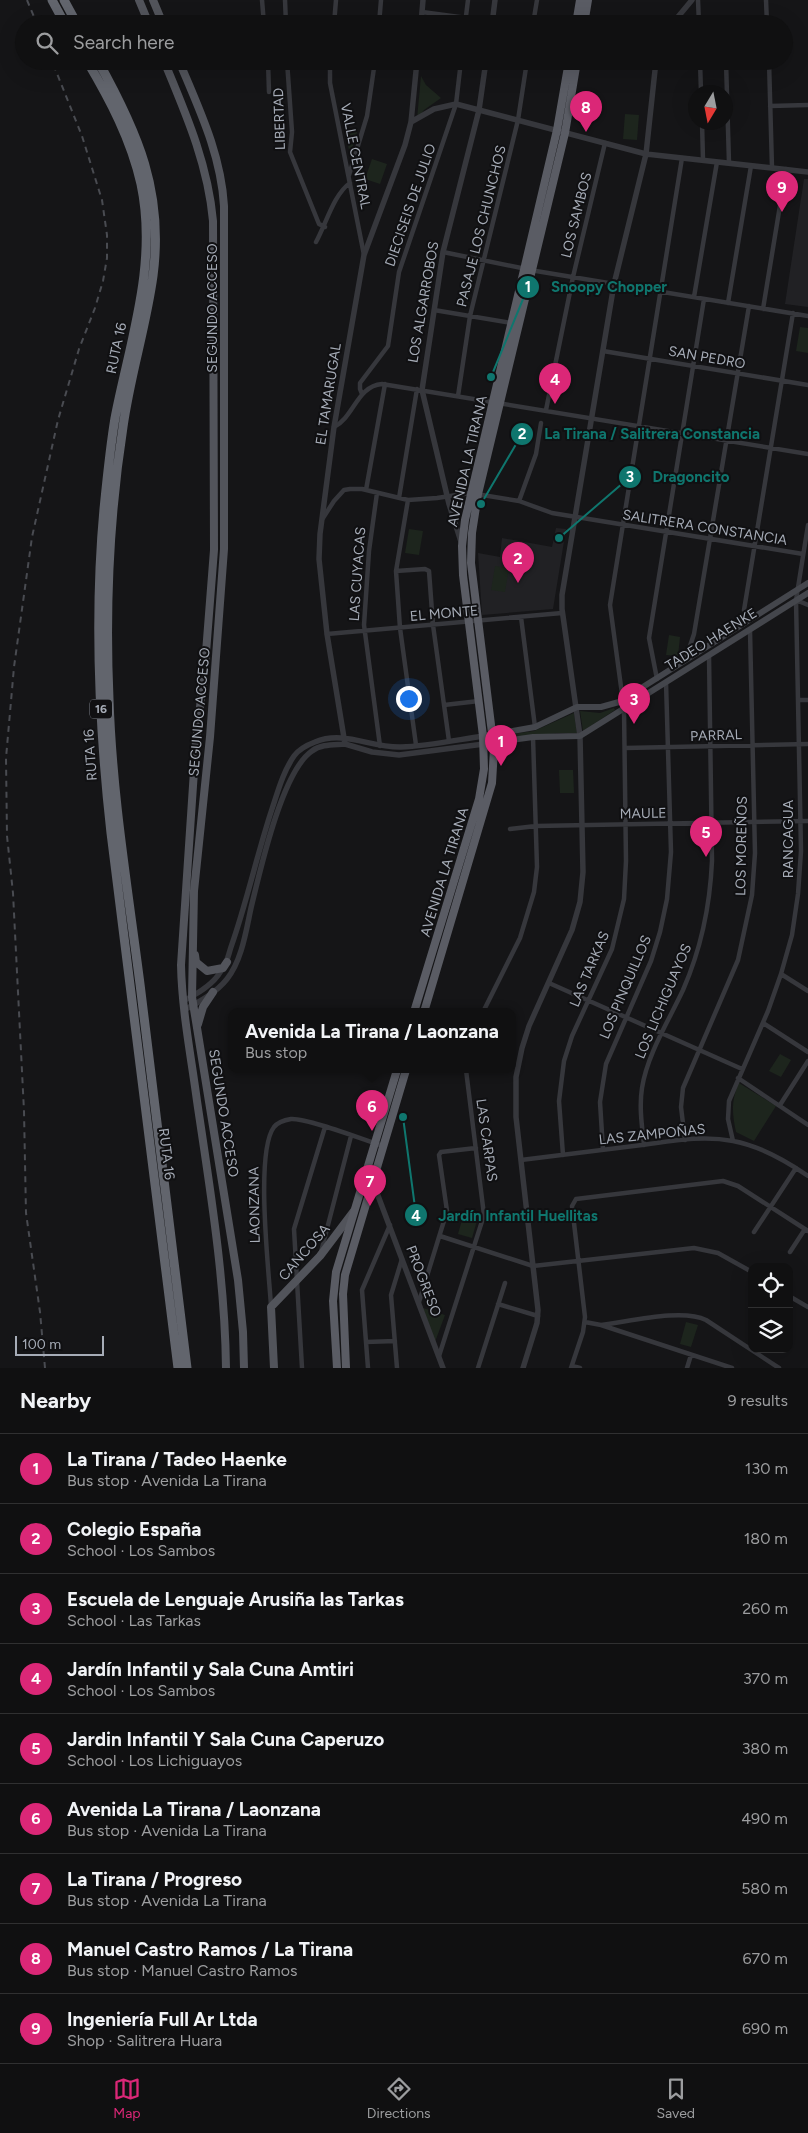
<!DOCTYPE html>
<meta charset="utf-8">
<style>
:root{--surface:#101011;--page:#1e1e1f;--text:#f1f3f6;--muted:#9c9d9f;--line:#303031;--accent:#db2777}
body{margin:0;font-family:Figtree,sans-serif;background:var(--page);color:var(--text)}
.controls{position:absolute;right:15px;bottom:15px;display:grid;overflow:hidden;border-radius:10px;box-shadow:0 5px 20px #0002}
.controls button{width:45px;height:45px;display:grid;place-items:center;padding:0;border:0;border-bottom:1px solid var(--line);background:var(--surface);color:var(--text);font:25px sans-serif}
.compass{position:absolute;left:688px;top:85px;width:45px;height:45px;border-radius:50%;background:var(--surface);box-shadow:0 5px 20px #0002;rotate:190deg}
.scale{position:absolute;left:15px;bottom:12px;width:89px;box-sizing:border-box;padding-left:5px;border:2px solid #a6acb7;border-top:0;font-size:14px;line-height:18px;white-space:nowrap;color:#a6acb7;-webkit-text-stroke:4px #101012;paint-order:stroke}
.you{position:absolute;left:408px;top:698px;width:18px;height:18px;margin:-12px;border:4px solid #fff;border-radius:50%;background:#1a73e8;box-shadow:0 0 0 8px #1a73e833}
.badge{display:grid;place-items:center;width:32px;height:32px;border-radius:50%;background:var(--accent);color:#fff;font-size:16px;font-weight:700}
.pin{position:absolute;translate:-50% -41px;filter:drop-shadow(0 1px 2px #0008)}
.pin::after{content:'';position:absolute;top:26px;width:18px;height:15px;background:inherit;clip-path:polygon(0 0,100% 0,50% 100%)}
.popup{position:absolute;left:228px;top:1008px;width:288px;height:65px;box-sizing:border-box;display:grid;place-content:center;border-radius:10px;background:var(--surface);filter:drop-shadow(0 1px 4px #0005);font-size:16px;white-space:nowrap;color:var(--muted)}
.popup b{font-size:19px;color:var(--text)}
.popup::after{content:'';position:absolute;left:50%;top:100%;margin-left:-10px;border:10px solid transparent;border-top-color:var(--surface)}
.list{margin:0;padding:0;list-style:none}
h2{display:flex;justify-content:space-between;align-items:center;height:65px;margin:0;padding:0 20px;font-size:21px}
h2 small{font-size:16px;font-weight:400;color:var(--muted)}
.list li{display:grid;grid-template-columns:32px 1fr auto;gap:15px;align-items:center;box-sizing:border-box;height:70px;padding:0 20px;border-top:1px solid var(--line)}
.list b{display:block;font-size:19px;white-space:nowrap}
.list p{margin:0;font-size:16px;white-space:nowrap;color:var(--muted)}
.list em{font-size:16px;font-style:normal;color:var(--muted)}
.icon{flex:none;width:28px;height:28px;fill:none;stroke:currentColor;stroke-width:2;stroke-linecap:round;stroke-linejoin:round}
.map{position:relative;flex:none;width:808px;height:1368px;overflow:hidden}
.search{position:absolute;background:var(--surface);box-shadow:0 5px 20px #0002;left:15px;right:15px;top:15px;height:55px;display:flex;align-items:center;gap:12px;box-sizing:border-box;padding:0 18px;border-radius:28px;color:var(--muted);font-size:19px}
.sheet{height:695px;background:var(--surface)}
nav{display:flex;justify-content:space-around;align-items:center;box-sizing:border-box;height:70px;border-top:1px solid var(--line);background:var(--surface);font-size:14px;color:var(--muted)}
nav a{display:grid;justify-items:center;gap:2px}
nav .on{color:var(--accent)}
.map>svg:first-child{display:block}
.built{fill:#212124}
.green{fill:#1d251d}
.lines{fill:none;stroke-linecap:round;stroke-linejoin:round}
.minor{stroke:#36373c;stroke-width:4.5}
.tertiary{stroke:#36373c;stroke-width:5.5}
.secondary{stroke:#44464c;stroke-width:6}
.primary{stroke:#52545b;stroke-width:8}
.trunk{stroke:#5a5c64;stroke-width:8}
.motorway{stroke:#62656d;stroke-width:9}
.rail{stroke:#494b51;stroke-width:2;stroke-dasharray:6 5;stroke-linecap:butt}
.labels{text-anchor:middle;stroke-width:4;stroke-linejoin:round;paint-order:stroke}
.shield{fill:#101012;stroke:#797d86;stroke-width:1}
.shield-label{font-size:12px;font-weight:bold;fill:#a6acb7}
.street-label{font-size:14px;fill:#a6acb7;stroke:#101012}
.leader{fill:none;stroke:#0f766e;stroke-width:2}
.callout-dot{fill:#0f766e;stroke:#101012;stroke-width:2}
.mark-label{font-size:15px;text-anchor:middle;font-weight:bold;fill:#fff}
.callout-label{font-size:15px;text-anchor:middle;font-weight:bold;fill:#0f766e;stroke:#101012;stroke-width:4;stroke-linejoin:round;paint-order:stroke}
</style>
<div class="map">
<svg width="808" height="1368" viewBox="0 0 808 1368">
<rect width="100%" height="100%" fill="#151517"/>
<path class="built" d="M804,179H808V307L785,304Z
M556,528L566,529L553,609L482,615L478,553L500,557L502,538L552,547Z"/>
<path class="green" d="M421,76L426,85L441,98L424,110L417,119Z
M625,114L639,115L637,140L623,139Z
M345,128L358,129L350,156Z
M372,159L387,164L380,184L365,179Z
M800,327L808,328V353L796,351Z
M409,529L423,531L419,555L405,553Z
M495,566L509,568L505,592L491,590Z
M669,635L680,637L678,656L666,655Z
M614,708L615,710L583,731L580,711L600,713Z
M574,713L577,733H558L498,740V736L534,731Z
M559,770H573L574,793H560Z
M780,1054L791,1060L781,1077L769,1071Z
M739,1083L776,1106L754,1141L736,1132C732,1113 731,1101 739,1083Z
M464,1213L478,1217L472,1238L458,1234Z
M423,1308L445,1315L435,1342Z
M686,1322L698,1325L691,1347L680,1344Z"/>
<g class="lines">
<path class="minor" d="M262,0L264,24
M285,0L286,24
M698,0L699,24
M766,0L767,24
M422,12L512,24
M334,24L336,0
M379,24L381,0
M465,24L468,0
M533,24L537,0
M268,61L269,92
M287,61L292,132L290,152L319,224L325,227
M330,61V83L364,255
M376,61L416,66
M700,61L701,92
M726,61L729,163
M769,61L772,168
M770,106L808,105
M702,122L703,160
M349,175L367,116L375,61
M316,242C326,224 334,194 350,183
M443,252L536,271L808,316
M694,297L717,162
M728,303L751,166
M763,309L786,169
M434,310L511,323
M603,351L808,385
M362,394L360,389V383L388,346L399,272L456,104L461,61
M458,396L470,316L518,120L527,61
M546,410L573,277L605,143
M334,427C354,417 357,386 382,384L808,454
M366,490L385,384
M377,493L369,551L364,625L380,746
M399,498L417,389
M408,500L396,571L400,628L416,745
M519,501L536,454L541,423
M323,518L334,501L344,490L350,489H362L408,500L437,498L470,493L519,501L552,513L803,554
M396,571L425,569L429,571L433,625L449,741
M796,600L808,605
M744,610L793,313
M521,617L535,727
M327,634L562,613
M685,661L694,634L749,306
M657,679L649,638L704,299
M798,700H808
M444,705L479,701
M625,748L808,744
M510,829L536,826L808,821
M781,974L808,991
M549,983L742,1069
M483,1012L520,938L534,892L537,867L533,737
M763,1023L808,1052
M738,1078L808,1125
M780,1105L808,1061
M685,1140L681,1107L683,1088L738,960L752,895L755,853L750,630
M733,1141L728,1119L729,1101L768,1011L781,974L792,935L798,894L801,851L796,600L808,525
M644,1145C642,1126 639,1107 642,1088C647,1055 669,1020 683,990C701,949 710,906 712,861L709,655
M603,1150L600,1102L606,1064L651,961L660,932L667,899L671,852L666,682
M563,1155L559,1101L564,1061L572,1036L612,949L624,899L626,861L624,709L610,605L682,158
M521,1160C561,1155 601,1150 642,1145C672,1141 702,1135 733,1141C760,1146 785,1160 808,1176
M754,1232L796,1168
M440,1236L533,1266L694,1248L718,1253L752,1272
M321,1252L351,1136
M790,1252L805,1229
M789,1296L808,1307
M419,1302L447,1211L439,1155L441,1152L476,1148
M498,1304L538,1316
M271,1306C269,1272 255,1152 274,1127C278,1122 285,1120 291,1119C308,1118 364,1140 383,1146
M585,1322L601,1325L732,1368
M601,1325C628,1322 682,1308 706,1320L779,1368
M366,1342L395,1341
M439,1356L484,1215L466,1070
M572,1366L580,1368
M302,1368L294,1229L325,1127
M368,1368L362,1290L390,1225
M397,1368L391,1295L402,1259
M478,1368L505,1283
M571,1368L583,1332L585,1317L572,1206L576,1199L723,1181L738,1186L808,1231
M687,1368L691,1355"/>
<path class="tertiary" d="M421,24L423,0
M492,24L495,0
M672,24L692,0
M417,61L411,122L405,145L364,255L334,427L320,534L319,559L327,634L345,744L372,752L399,755L484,744
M411,122L434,109L456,104L646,154L808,172
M462,545L449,504L422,390L443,252L479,110L486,61
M183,1001C197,994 213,985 221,971C227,964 228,956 231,947C247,902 257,854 272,809C278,791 283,772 294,756C299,749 307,745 315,742C344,730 371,748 401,747C428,746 456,740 483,736
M184,1010C199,1002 216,993 227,979C242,960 246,931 251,908C260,871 282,771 312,751C321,744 334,745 345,744
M362,1183L371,1186L377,1193L443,1368
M523,1368L537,1323L538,1310L516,1117V1077L522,1048L529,1026L572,930L580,902L583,872L580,736L562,609V595L614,284L646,154L656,61"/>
<path class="secondary" d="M483,736L535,727L577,707H601L619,702L808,583
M484,744L533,737L580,736L808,593"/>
<path class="primary" d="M139,0L149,24
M153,0L163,24
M164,61C186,114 208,164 213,221L214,550L205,665L196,741L181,965C182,1011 191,1056 197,1101C210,1189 225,1278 226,1368
M179,61C199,109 221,154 224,206V549L210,737L194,891L192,997L238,1280L243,1332L244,1368
M195,955L196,962L207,971L223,968L227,962
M198,1024L203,1007L213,992
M274,1368L271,1307L320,1256L354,1211"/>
<path class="trunk" d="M576,24L580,0
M584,24L588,0
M414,1012L479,799L484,769L483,736L463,575L462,546L465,520L557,130L569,61
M424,1012L492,783L494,749L471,563L472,533L478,494L565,133L577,61
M337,1368L333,1301L336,1272L397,1070
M346,1368L343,1294L345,1275L406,1070"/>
<path class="motorway" d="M52,0L65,24
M64,0L77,24
M87,61C110,100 131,139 141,184C158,264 130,341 115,418C110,448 107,479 104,509C94,617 99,726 111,833L178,1368
M98,61C138,133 164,192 153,276C146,327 130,376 123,427C109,517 105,608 109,699C112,795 128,890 140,984C156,1112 171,1240 187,1368"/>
<path class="rail" d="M27,0L37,24
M45,1368L40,1312L26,1213L24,1111L13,893L7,836L6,758L14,667L32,537L58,420L79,349L95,308L103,281L107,258V235L102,200L82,136L52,61"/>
</g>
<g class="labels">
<rect class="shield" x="90" y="699.5" width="22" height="19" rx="4"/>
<g class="shield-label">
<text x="101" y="713">16</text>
</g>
<g class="street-label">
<text transform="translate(279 119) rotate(-92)" y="5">LIBERTAD</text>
<text transform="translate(356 156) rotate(79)" y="5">VALLE CENTRAL</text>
<text transform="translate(410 205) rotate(-71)" y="5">DIECISEIS DE JULIO</text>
<text transform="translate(576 215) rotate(-76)" y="5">LOS SAMBOS</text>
<text transform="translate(481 226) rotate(-76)" y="5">PASAJE LOS CHUNCHOS</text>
<text transform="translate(423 302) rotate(-80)" y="5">LOS ALGARROBOS</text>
<text transform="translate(212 308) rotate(-90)" y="5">SEGUNDO ACCESO</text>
<text transform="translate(116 348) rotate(-78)" y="5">RUTA 16</text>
<text transform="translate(707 357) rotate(10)" y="5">SAN PEDRO</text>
<text transform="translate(328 394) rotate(-81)" y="5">EL TAMARUGAL</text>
<text transform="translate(467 461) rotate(-77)" y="5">AVENIDA LA TIRANA</text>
<text transform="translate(705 527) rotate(9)" y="5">SALITRERA CONSTANCIA</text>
<text transform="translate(357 574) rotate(-86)" y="5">LAS CUYACAS</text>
<text transform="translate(444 613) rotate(-5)" y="5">EL MONTE</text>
<text transform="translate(711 639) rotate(-32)" y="5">TADEO HAENKE</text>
<text transform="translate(199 712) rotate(-85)" y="5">SEGUNDO ACCESO</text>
<text transform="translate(716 735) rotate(-2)" y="5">PARRAL</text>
<text transform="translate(90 755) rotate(-94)" y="5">RUTA 16</text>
<text transform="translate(643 813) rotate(-1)" y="5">MAULE</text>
<text transform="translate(788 839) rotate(-90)" y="5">RANCAGUA</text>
<text transform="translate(741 846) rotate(-89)" y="5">LOS MOREÑOS</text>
<text transform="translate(444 872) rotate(-73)" y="5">AVENIDA LA TIRANA</text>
<text transform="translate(589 969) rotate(-67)" y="5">LAS TARKAS</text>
<text transform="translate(625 987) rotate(-67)" y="5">LOS PINQUILLOS</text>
<text transform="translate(663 1001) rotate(-67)" y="5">LOS LICHIGUAYOS</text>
<text transform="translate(224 1113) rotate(81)" y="5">SEGUNDO ACCESO</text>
<text transform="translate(652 1134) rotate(-6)" y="5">LAS ZAMPOÑAS</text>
<text transform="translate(487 1140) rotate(82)" y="5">LAS CARPAS</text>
<text transform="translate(167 1154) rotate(83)" y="5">RUTA 16</text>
<text transform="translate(254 1205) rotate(-91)" y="5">LAONZANA</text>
<text transform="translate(304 1252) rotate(-49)" y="5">CANCOSA</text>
<text transform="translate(424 1281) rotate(69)" y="5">PROGRESO</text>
</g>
</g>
<path class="leader" d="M491 377L528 287M481 504L522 434M559 538L630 477M403 1117L416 1215"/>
<g class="callout-dot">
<circle cx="491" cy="377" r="5"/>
<circle cx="481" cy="504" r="5"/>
<circle cx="559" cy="538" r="5"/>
<circle cx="403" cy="1117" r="5"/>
<circle cx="528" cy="287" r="12"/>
<circle cx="522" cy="434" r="12"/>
<circle cx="630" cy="477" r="12"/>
<circle cx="416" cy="1215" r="12"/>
</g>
<g class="mark-label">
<text x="528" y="292">1</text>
<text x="522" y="439">2</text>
<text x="630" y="482">3</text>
<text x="416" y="1221">4</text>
</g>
<g class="callout-label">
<text x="609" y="292">Snoopy Chopper</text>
<text x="652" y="439">La Tirana / Salitrera Constancia</text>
<text x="691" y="482">Dragoncito</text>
<text x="518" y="1221">Jardín Infantil Huellitas</text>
</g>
</svg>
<div class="controls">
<button><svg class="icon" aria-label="locate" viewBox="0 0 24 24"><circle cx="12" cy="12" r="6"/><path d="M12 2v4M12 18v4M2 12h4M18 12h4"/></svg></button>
<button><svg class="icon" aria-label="layers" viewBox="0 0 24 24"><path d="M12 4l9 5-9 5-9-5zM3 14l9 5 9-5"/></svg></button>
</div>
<svg class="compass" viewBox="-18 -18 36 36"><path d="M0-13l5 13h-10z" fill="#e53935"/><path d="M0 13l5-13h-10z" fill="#9c9d9f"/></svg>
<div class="scale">100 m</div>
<div class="you"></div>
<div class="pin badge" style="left:501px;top:766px">1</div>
<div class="pin badge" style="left:518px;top:583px">2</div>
<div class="pin badge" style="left:634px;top:724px">3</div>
<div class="pin badge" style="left:555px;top:404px">4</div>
<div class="pin badge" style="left:706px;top:857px">5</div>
<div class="pin badge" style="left:372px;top:1131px">6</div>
<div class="popup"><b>Avenida La Tirana / Laonzana</b>Bus stop</div>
<div class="pin badge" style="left:370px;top:1206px">7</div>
<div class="pin badge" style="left:586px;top:132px">8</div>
<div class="pin badge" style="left:782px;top:212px">9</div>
<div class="search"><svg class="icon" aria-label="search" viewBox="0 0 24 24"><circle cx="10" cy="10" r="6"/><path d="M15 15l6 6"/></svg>Search here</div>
</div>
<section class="sheet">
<h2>Nearby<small>9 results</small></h2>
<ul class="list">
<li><span class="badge">1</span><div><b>La Tirana / Tadeo Haenke</b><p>Bus stop · Avenida La Tirana</p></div><em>130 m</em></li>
<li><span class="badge">2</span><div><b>Colegio España</b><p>School · Los Sambos</p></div><em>180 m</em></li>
<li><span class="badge">3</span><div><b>Escuela de Lenguaje Arusiña las Tarkas</b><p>School · Las Tarkas</p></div><em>260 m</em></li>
<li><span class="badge">4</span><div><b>Jardín Infantil y Sala Cuna Amtiri</b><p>School · Los Sambos</p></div><em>370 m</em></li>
<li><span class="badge">5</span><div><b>Jardin Infantil Y Sala Cuna Caperuzo</b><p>School · Los Lichiguayos</p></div><em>380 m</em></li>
<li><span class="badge">6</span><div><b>Avenida La Tirana / Laonzana</b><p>Bus stop · Avenida La Tirana</p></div><em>490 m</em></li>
<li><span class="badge">7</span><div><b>La Tirana / Progreso</b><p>Bus stop · Avenida La Tirana</p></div><em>580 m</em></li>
<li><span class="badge">8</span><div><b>Manuel Castro Ramos / La Tirana</b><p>Bus stop · Manuel Castro Ramos</p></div><em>670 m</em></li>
<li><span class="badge">9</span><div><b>Ingeniería Full Ar Ltda</b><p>Shop · Salitrera Huara</p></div><em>690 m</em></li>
</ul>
</section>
<nav>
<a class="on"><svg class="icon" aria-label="map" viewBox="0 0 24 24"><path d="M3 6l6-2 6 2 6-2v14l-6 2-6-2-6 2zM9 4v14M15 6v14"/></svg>Map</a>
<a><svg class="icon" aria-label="directions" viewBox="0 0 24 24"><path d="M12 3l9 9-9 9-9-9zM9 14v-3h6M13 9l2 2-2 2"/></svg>Directions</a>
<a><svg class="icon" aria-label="saved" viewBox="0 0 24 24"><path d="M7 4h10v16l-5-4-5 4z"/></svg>Saved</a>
</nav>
